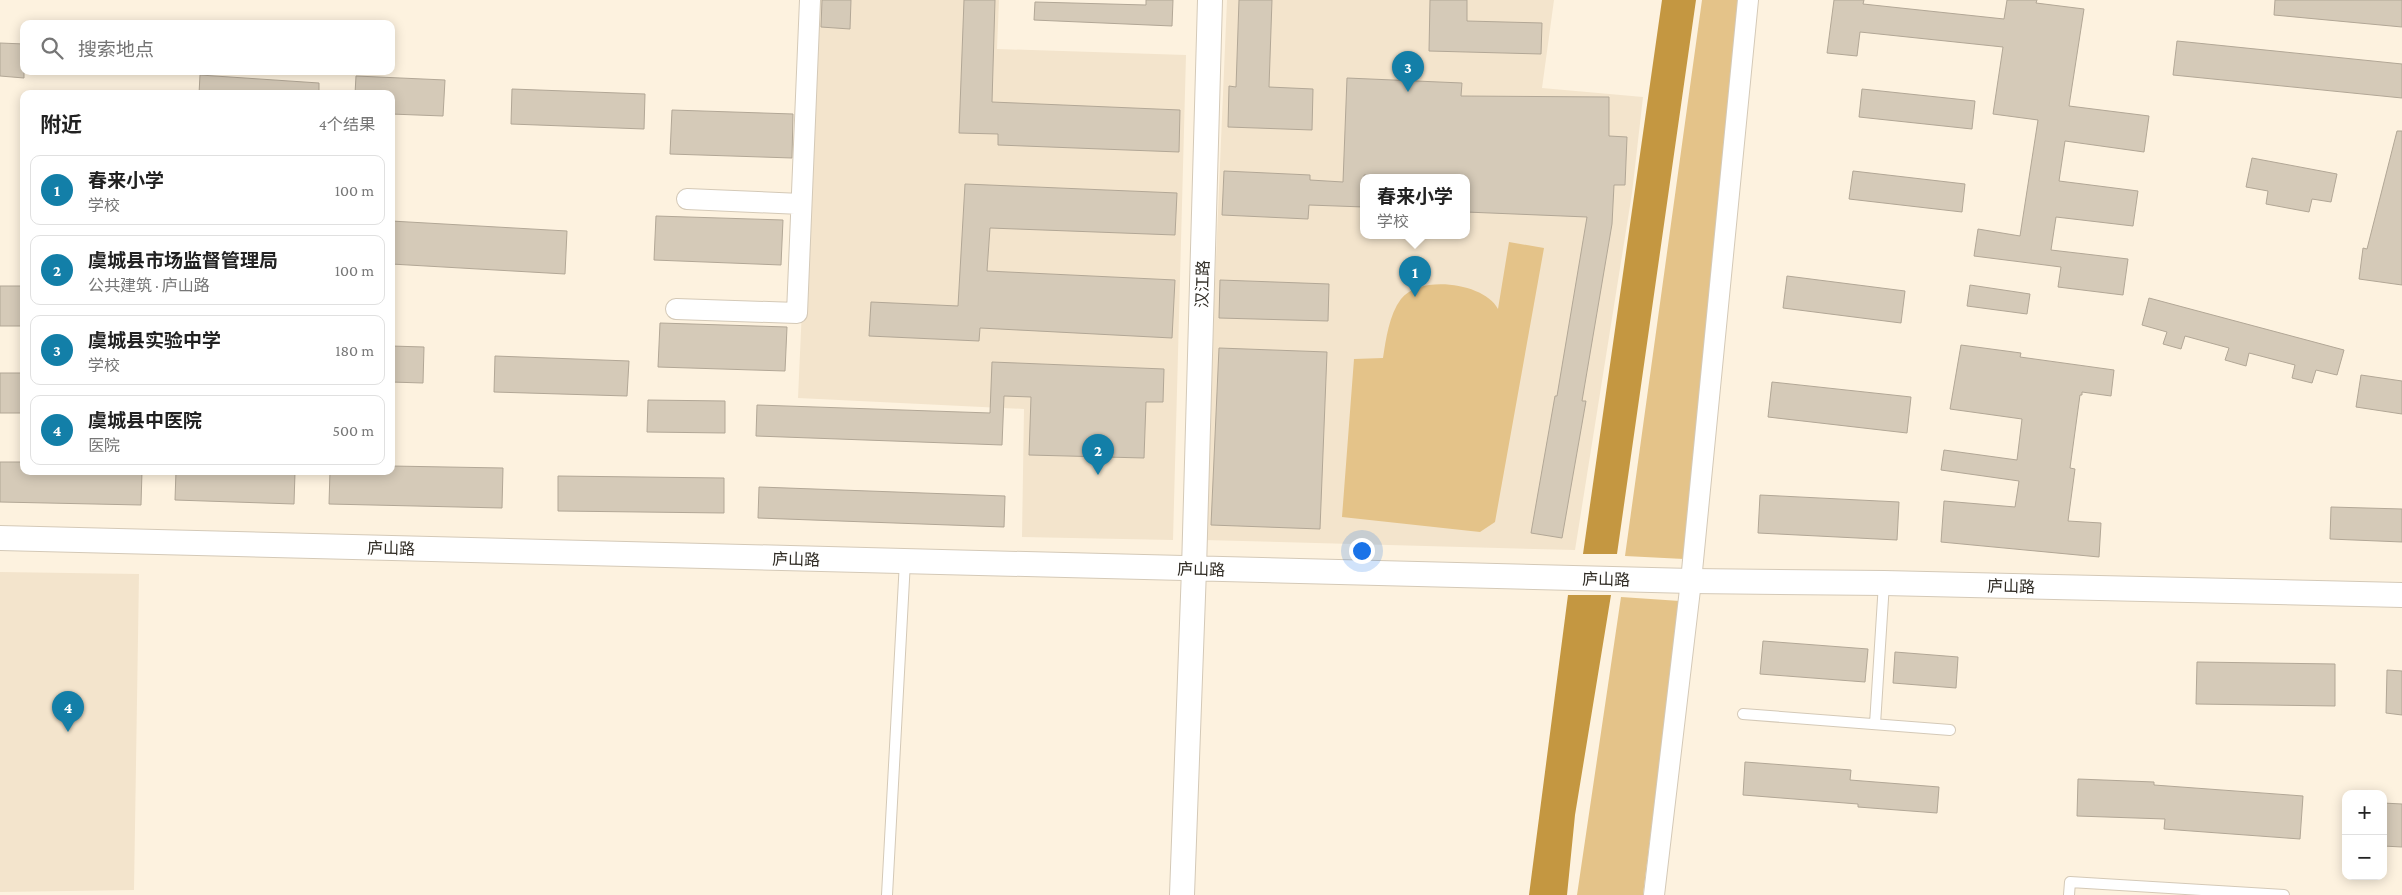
<!DOCTYPE html>
<html lang="zh">
<meta charset="utf-8">
<style>
:root{--surface:#fff;--page:#f2f2f2;--text:#222;--muted:#767676;--line:#e0e0e0;--accent:#137fa8}
body{margin:0;font-family:"Crimson Pro","Noto Sans SC",serif;background:var(--page);color:var(--text)}
.controls{position:absolute;right:15px;bottom:15px;display:grid;overflow:hidden;border-radius:10px;box-shadow:0 2px 12px #0003}
.controls button{width:45px;height:45px;display:grid;place-items:center;padding:0;border:0;border-bottom:1px solid var(--line);background:var(--surface);color:var(--text);font:25px sans-serif}
.you{position:absolute;left:1361px;top:550px;width:18px;height:18px;margin:-12px;border:4px solid #fff;border-radius:50%;background:#1a73e8;box-shadow:0 0 0 8px #1a73e833}
.badge{display:grid;place-items:center;width:32px;height:32px;border-radius:50%;background:var(--accent);color:#fff;font-size:16px;font-weight:700}
.pin{position:absolute;translate:-50% -41px;filter:drop-shadow(0 1px 2px #0008)}
.pin::after{content:'';position:absolute;top:26px;width:18px;height:15px;background:inherit;clip-path:polygon(0 0,100% 0,50% 100%)}
.popup{position:absolute;left:1360px;top:174px;width:110px;height:65px;box-sizing:border-box;display:grid;place-content:center;border-radius:10px;background:var(--surface);filter:drop-shadow(0 1px 4px #0005);font-size:16px;white-space:nowrap;color:var(--muted)}
.popup b{font-size:19px;color:var(--text)}
.popup::after{content:'';position:absolute;left:50%;top:100%;margin-left:-10px;border:10px solid transparent;border-top-color:var(--surface)}
.list{margin:0;padding:0;list-style:none}
h2{display:flex;justify-content:space-between;align-items:center;height:65px;margin:0;padding:0 20px;font-size:21px}
h2 small{font-size:16px;font-weight:400;color:var(--muted)}
.list li{display:grid;grid-template-columns:32px 1fr auto;gap:15px;align-items:center;box-sizing:border-box;height:70px;margin:0 10px 10px;padding:0 10px;border:1px solid var(--line);border-radius:10px}
.list b{display:block;font-size:19px;white-space:nowrap}
.list p{margin:0;font-size:16px;white-space:nowrap;color:var(--muted)}
.list em{font-size:16px;font-style:normal;color:var(--muted)}
.icon{flex:none;width:28px;height:28px;fill:none;stroke:currentColor;stroke-width:2;stroke-linecap:round;stroke-linejoin:round}
.map{position:relative;flex:none;width:2402px;height:895px;overflow:hidden}
.search{position:absolute;background:var(--surface);box-shadow:0 2px 12px #0003;left:20px;top:20px;width:375px;height:55px;display:flex;align-items:center;gap:12px;box-sizing:border-box;padding:0 18px;border-radius:10px;color:var(--muted);font-size:19px}
.panel{position:absolute;background:var(--surface);box-shadow:0 2px 12px #0003;left:20px;top:90px;width:375px;height:385px;border-radius:10px}
.map>svg:first-child{display:block}
.built{fill:#f3e4cc;fill-rule:evenodd}
.green{fill:#e4c389}
.water{fill:#c49741}
.building{fill:#d5cab8;stroke:#b2a796}
.lines{fill:none;stroke-linecap:round;stroke-linejoin:round}
.service-casing{stroke:#d4c9b7;stroke-width:12}
.minor-casing{stroke:#d4c9b7;stroke-width:22}
.tertiary-casing{stroke:#d4c9b7;stroke-width:26}
.service{stroke:#fff;stroke-width:10}
.minor{stroke:#fff;stroke-width:20}
.tertiary{stroke:#fff;stroke-width:24}
.labels{text-anchor:middle;stroke-width:5;stroke-linejoin:round;paint-order:stroke}
.street-label{font-size:16px;fill:#302c25;stroke:#fff}
</style>
<div class="map">
<svg width="2402" height="895" viewBox="0 0 2402 895">
<rect width="100%" height="100%" fill="#fdf2df"/>
<path class="built" d="M813,0H999L997,49L1186,55L1173,540L1022,537L1024,409L798,398L810,129Z
M1227,0H1554L1542,88L1643,97L1632,193L1575,550L1204,540ZM1364,178H1466V236H1364Z
M0,572L139,574L134,890L0,892Z"/>
<path class="green" d="M1702,0H1743L1684,559L1625,556Z
M1509,242L1544,248L1495,522L1480,532L1342,517L1354,359L1383,358C1386,339 1389,315 1401,299C1420,274 1485,283 1498,309Z
M1621,597L1680,601L1643,895H1577Z"/>
<path class="water" d="M1662,0H1696L1617,554H1583Z
M1568,595H1611L1575,815L1567,895H1529Z"/>
<path class="building" d="M822,0H851L850,29L821,27Z
M964,0H995L992,102L1180,110L1179,152L998,145V134L959,133Z
M1146,0H1173L1172,26L1034,20L1035,2L1146,5Z
M1239,0H1272L1269,87L1313,89L1312,130L1228,127L1229,86L1236,87Z
M1430,0H1467V21L1542,23L1541,54L1429,51Z
M1834,0H1864L1863,4L2004,19L2007,0H2037L2036,3L2084,9L2069,106L2149,116L2144,152L2065,141L2059,181L2138,191L2133,226L2056,217L2051,250L2128,259L2123,295L2058,287L2061,267L1974,256L1978,229L2020,236L2038,120L1993,114L2003,47L1860,32L1857,56L1827,53Z
M2275,0H2402V27L2274,15Z
M2177,41L2402,64V98L2173,75Z
M0,43L24,44V78L0,76Z
M200,75L319,83V94H199Z
M356,76L445,80L443,116L391,114V94H355Z
M1347,78L1462,83L1461,96L1609,97V136L1627,137L1625,185H1614L1612,224L1582,401H1586L1562,538L1531,533L1555,396H1557L1587,217L1466,212V178L1364,175V207L1309,205L1308,219L1222,215L1224,171L1310,175V180L1343,182Z
M512,89L645,94L644,129L511,124Z
M1862,89L1975,101L1972,129L1859,117Z
M672,110L793,114L792,158L670,154Z
M2397,131H2402V285L2359,279L2363,248L2367,249Z
M2252,158L2337,174L2331,202L2312,199L2309,212L2266,204L2268,191L2246,187Z
M1853,171L1965,184L1962,212L1849,199Z
M965,184L1177,193L1175,235L990,228L987,271L1175,280L1172,338L980,328L979,341L869,336L871,302L958,306Z
M656,216L783,220L781,265L654,260Z
M391,221L567,231L565,274L391,264Z
M1787,276L1905,291L1901,323L1783,308Z
M1220,280L1329,284L1328,321L1219,318Z
M1970,285L2030,294L2027,314L1967,306Z
M0,286H24V326H0Z
M2149,298L2344,350L2337,375L2316,370L2312,383L2292,378L2295,365L2249,353L2246,366L2225,360L2229,348L2185,336L2181,349L2163,344L2167,332L2142,325Z
M660,323L787,327L785,371L658,367Z
M1961,345L2021,353L2020,357L2114,370L2111,396L2082,392V395H2080L2070,468L2075,469L2068,521L2101,523L2099,557L1941,542L1944,501L2015,507L2019,481L1941,470L1944,450L2017,460L2022,419L1950,409Z
M391,346L424,347L423,383L391,382Z
M1219,348L1327,352L1320,529L1211,525Z
M495,356L629,361L627,396L494,392Z
M992,362L1164,369L1163,402H1146L1144,458L1029,455L1031,397L1004,396L1002,445L756,436L757,405L990,413Z
M0,373H24V413H0Z
M2361,375L2402,381V414L2356,407Z
M1772,382L1911,397L1907,433L1768,417Z
M648,400L725,401V433L647,432Z
M0,462H24V471H142L141,505L0,502Z
M391,466L503,468L502,508L329,504L330,471H391Z
M176,471L295,472L294,504L175,500Z
M558,476L724,478V513L558,511Z
M759,487L1005,496L1004,527L758,518Z
M1760,495L1899,502L1897,540L1758,533Z
M2331,507L2402,509V542L2330,539Z
M1763,641L1868,649L1865,682L1760,674Z
M1895,652L1958,657L1956,688L1893,683Z
M2197,662L2335,664V706L2196,704Z
M2387,670L2402,671V715L2386,713Z
M1745,762L1851,770L1850,780L1939,787L1937,813L1858,807V804L1743,795Z
M2078,779L2154,782V785L2303,796L2300,839L2164,829L2165,819L2077,816Z
M2383,803L2402,804V847L2383,846Z"/>
<g class="lines">
<defs>
<path id="service" d="M1743,714L1950,730
M1875,724L1884,583
M887,895L905,561
M2069,895L2070,882L2284,895"/>
<path id="minor" d="M687,199L801,204
M676,309L797,313L810,0
M1654,895L1691,581L1748,0"/>
<path id="tertiary" d="M0,538L1691,581L1884,583L2402,595
M1182,895L1194,569L1210,0"/>
</defs>
<use href="#service" class="service-casing"/>
<use href="#minor" class="minor-casing"/>
<use href="#tertiary" class="tertiary-casing"/>
<use href="#service" class="service"/>
<use href="#minor" class="minor"/>
<use href="#tertiary" class="tertiary"/>
</g>
<g class="labels">
<g class="street-label">
<text transform="translate(1202 284) rotate(-88)" y="6">汉江路</text>
<text transform="translate(391 548) rotate(1)" y="6">庐山路</text>
<text transform="translate(796 559) rotate(1)" y="6">庐山路</text>
<text transform="translate(1201 569) rotate(1)" y="6">庐山路</text>
<text transform="translate(1606 579) rotate(1)" y="6">庐山路</text>
<text transform="translate(2011 586) rotate(1)" y="6">庐山路</text>
</g>
</g>
</svg>
<div class="controls">
<button>+</button>
<button>−</button>
</div>
<div class="you"></div>
<div class="pin badge" style="left:1415px;top:297px">1</div>
<div class="popup"><b>春来小学</b>学校</div>
<div class="pin badge" style="left:1098px;top:475px">2</div>
<div class="pin badge" style="left:1408px;top:92px">3</div>
<div class="pin badge" style="left:68px;top:732px">4</div>
<div class="search"><svg class="icon" aria-label="search" viewBox="0 0 24 24"><circle cx="10" cy="10" r="6"/><path d="M15 15l6 6"/></svg>搜索地点</div>
<section class="panel">
<h2>附近<small>4个结果</small></h2>
<ul class="list">
<li><span class="badge">1</span><div><b>春来小学</b><p>学校</p></div><em>100 m</em></li>
<li><span class="badge">2</span><div><b>虞城县市场监督管理局</b><p>公共建筑 · 庐山路</p></div><em>100 m</em></li>
<li><span class="badge">3</span><div><b>虞城县实验中学</b><p>学校</p></div><em>180 m</em></li>
<li><span class="badge">4</span><div><b>虞城县中医院</b><p>医院</p></div><em>500 m</em></li>
</ul>
</section>
</div>
